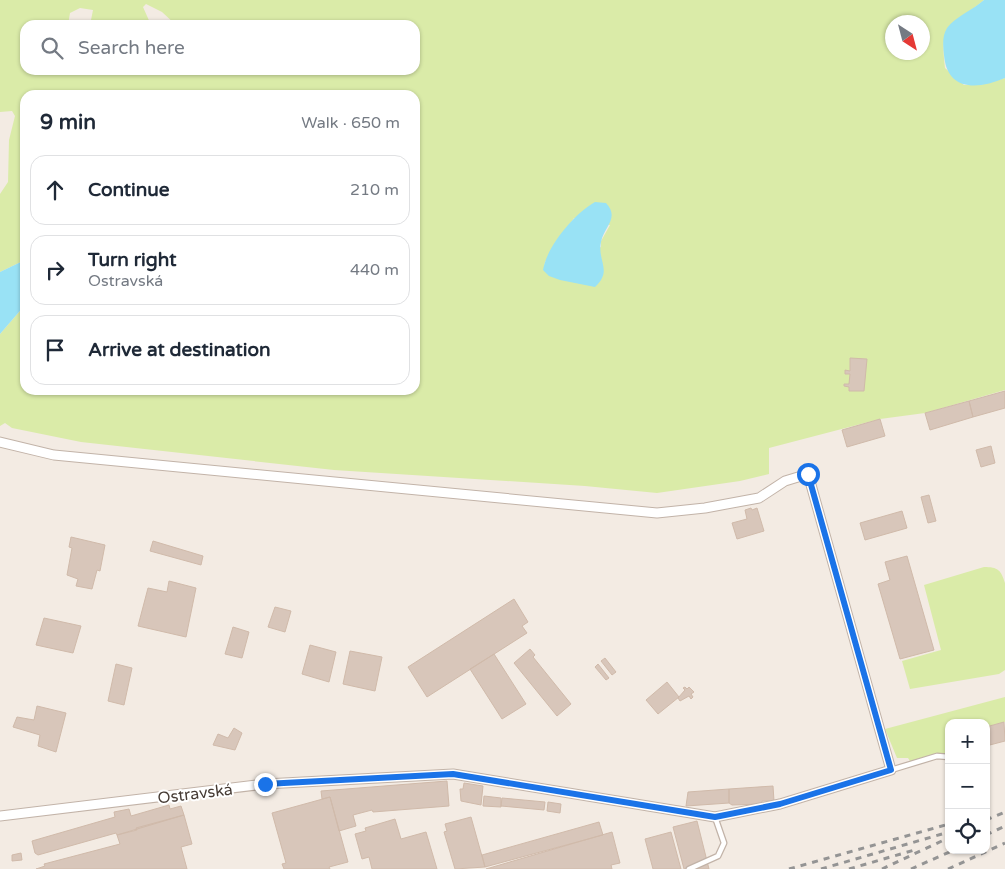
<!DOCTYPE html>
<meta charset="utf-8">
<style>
:root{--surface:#fff;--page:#f2f2f3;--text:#1f2937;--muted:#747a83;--line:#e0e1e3}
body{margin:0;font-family:"Varela Round",sans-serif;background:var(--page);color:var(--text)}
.controls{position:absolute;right:15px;bottom:15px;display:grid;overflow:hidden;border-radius:10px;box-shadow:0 1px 4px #0004}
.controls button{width:45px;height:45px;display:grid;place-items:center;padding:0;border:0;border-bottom:1px solid var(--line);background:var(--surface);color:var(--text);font:25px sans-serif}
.compass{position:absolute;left:885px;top:15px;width:45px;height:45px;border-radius:50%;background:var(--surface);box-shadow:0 1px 4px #0004;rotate:144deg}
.stop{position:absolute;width:15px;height:15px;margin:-11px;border:4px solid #1a73e8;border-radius:50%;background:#fff}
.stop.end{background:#1a73e8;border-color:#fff;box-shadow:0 1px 5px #0008}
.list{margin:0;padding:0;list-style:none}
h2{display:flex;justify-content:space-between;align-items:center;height:65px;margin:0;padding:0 20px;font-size:21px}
h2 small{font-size:16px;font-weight:400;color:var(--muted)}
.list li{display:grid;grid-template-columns:32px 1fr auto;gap:15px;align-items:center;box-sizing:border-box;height:70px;margin:0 10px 10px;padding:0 10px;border:1px solid var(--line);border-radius:15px}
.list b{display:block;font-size:19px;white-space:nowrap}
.list p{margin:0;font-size:16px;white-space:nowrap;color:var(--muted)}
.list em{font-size:16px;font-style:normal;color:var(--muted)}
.icon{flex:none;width:28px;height:28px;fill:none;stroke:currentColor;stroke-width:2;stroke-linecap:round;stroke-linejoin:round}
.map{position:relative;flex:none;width:1005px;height:869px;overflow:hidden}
.search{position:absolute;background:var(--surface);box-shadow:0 1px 4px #0004;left:20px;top:20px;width:400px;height:55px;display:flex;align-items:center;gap:12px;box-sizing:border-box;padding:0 18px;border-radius:15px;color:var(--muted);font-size:19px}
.panel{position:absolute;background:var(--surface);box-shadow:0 1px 4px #0004;left:20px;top:90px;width:400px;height:305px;border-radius:15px}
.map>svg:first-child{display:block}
.green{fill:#daeba8;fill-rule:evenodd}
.water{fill:#99e2f5}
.building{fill:#d8c6ba;stroke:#d0baaa}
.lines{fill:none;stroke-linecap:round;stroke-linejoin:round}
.service-casing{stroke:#c2b3a8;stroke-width:7}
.minor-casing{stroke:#c2b3a8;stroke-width:11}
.service{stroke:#fff;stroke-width:4.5}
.minor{stroke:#fff;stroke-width:9}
.rail{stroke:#949494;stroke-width:3;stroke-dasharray:6 6;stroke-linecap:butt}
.route{stroke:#1a73e8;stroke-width:6}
.labels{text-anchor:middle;stroke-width:4;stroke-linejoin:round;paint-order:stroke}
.street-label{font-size:16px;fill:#453a33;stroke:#fff}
</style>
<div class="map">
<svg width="1005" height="869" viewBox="0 0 1005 869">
<rect width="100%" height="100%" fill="#f3ebe3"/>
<path class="green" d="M0,0H984C952,27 939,21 945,68L964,85H980L1005,78V390L925,413L880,419L769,448V474L740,481L657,493L585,486L334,470L81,442L12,428L5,423L0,426V334L25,305V390H415V95H25V260L0,272V194L8,182L9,140L15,116L12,111L0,112ZM146,4L162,12L176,25H415V70H25V25H68L70,13L80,8L93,10L90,25H151L143,7ZM892,22H922V52H892ZM574,218L610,225L601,241V247L544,270L545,262Z
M984,567C998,567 1001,570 1005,583V670L999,674L910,689L902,661L941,650L924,585Z
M1005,697V722L986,727V723H949V757L937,756L912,764L908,758H897L885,729Z"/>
<path class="water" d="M984,0H1005V78C977,90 947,91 944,55C943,46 942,36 947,28C955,17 974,9 984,0Z
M595,202L606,203C620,218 604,227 601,242C597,261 613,271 595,287L560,280L549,276L543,270C547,246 574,214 595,202Z
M25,260V305L0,334V272Z"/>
<path class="building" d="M850,358L867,359L864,391H849V387L844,386V384H849L850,374H845V370L850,371Z
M1005,391V408L973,417L969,401Z
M969,401L973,417L930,430L925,413Z
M880,419L885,436L847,447L842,430Z
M991,446L995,463L981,467L976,450Z
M929,495L936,521L928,523L921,497Z
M751,508L752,510L757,508L764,531L737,539L732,523L747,519L745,510Z
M902,511L907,528L865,540L860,523Z
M71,537L105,545L100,571L97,570L92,589L76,586L78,579L67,575L72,548L69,547Z
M153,541L203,556L201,565L150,551Z
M907,556L934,650L900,659L878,584L890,580L885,562Z
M169,581L196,588L186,637L138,626L148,588L167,592Z
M514,599L528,622L522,626L527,633L427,697L408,667Z
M275,607L291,611L285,632L268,627Z
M44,618L81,626L73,653L36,645Z
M233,627L249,632L242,658L225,654Z
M310,645L336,652L329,682L302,674Z
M530,649L535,655L533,657L571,704L557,716L514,663Z
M350,651L382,657L375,691L343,684Z
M494,654L526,704L502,719L470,669Z
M605,658L616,672L612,675L601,661Z
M116,664L132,668L124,705L108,701Z
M598,664L609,678L606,680L595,667Z
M667,682L679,697L658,714L646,700Z
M685,687L687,689L689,687L694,692L691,694L693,697L691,699L689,696L680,701L678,698L685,690L683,688Z
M37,706L66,713L56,752L38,746L40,735L13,727L17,717L34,720Z
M1004,722L1005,741L986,746V727Z
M234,728L242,733L235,750L213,745L218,734L228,738Z
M447,781L449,806L373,812L372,810L353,815L356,826L339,831L330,797L322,799L321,791Z
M464,783L483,786L481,805L461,801L460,789H463Z
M773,786L774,801H762V804L732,805L729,803V789Z
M729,789V803L686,806L688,792Z
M484,796L501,798V807L483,806Z
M330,797L348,862L329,867L330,869H284L282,864L286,863L272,813Z
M502,798L545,802L544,810L501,806Z
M548,802L561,804L560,813L547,811Z
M169,805L170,809L181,806L184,815L117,835L116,833L38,855L35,853L32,841L115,817L114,812L129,809L131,816Z
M184,815L192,844L181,847L187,869H36L45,866L44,864L120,844L117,835L137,830L136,828Z
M471,817L485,867L455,869L444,832L447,831L445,824Z
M395,819L401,839L426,832L437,869H372L369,857L362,859L355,834L366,831L365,828Z
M697,821L709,869H684L673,827Z
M599,822L603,835L485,867L482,855Z
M612,832L620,863L611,865L612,869H486Z
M671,832L681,869H653L645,839Z
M21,853L22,860L12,861V855Z"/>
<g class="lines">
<defs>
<path id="service" d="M891,770L937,756L949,757
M689,869L718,856L724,843L715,817"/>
<path id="minor" d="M0,442L54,455L657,513L705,508L759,498L785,481L808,474L891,770L780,804L715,817L453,774L265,784L0,816"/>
</defs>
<use href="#service" class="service-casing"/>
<use href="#minor" class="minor-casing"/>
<use href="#service" class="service"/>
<use href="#minor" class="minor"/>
<path class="rail" d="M986,820L1005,812
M986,835L1005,826
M789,869L949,824
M821,869L949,832
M849,869L918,849
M882,869L946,839
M911,869L954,850
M948,869L1005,843"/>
</g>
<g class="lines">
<path class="route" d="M265,784L453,774L715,817L780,804L891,770L808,474"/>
</g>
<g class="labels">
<g class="street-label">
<text transform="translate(195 793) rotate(-7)" y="6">Ostravská</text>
</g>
</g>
</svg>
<div class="controls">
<button>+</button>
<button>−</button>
<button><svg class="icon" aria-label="locate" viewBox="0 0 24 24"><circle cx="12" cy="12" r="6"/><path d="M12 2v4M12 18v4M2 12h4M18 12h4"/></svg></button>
</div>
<svg class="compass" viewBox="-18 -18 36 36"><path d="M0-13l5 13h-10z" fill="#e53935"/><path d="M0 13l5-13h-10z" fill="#747a83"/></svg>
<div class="stop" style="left:808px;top:474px"></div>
<div class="stop end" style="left:265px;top:784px"></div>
<div class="search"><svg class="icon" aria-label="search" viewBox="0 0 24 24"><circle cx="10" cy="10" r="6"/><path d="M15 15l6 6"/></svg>Search here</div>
<section class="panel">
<h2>9 min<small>Walk · 650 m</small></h2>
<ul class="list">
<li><svg class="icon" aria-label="ahead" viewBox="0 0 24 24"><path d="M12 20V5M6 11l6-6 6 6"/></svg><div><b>Continue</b></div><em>210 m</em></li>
<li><svg class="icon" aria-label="right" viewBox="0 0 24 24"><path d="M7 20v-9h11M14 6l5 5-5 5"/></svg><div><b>Turn right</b><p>Ostravská</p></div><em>440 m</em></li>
<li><svg class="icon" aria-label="arrive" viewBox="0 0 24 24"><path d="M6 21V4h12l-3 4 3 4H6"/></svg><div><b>Arrive at destination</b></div></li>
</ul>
</section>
</div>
